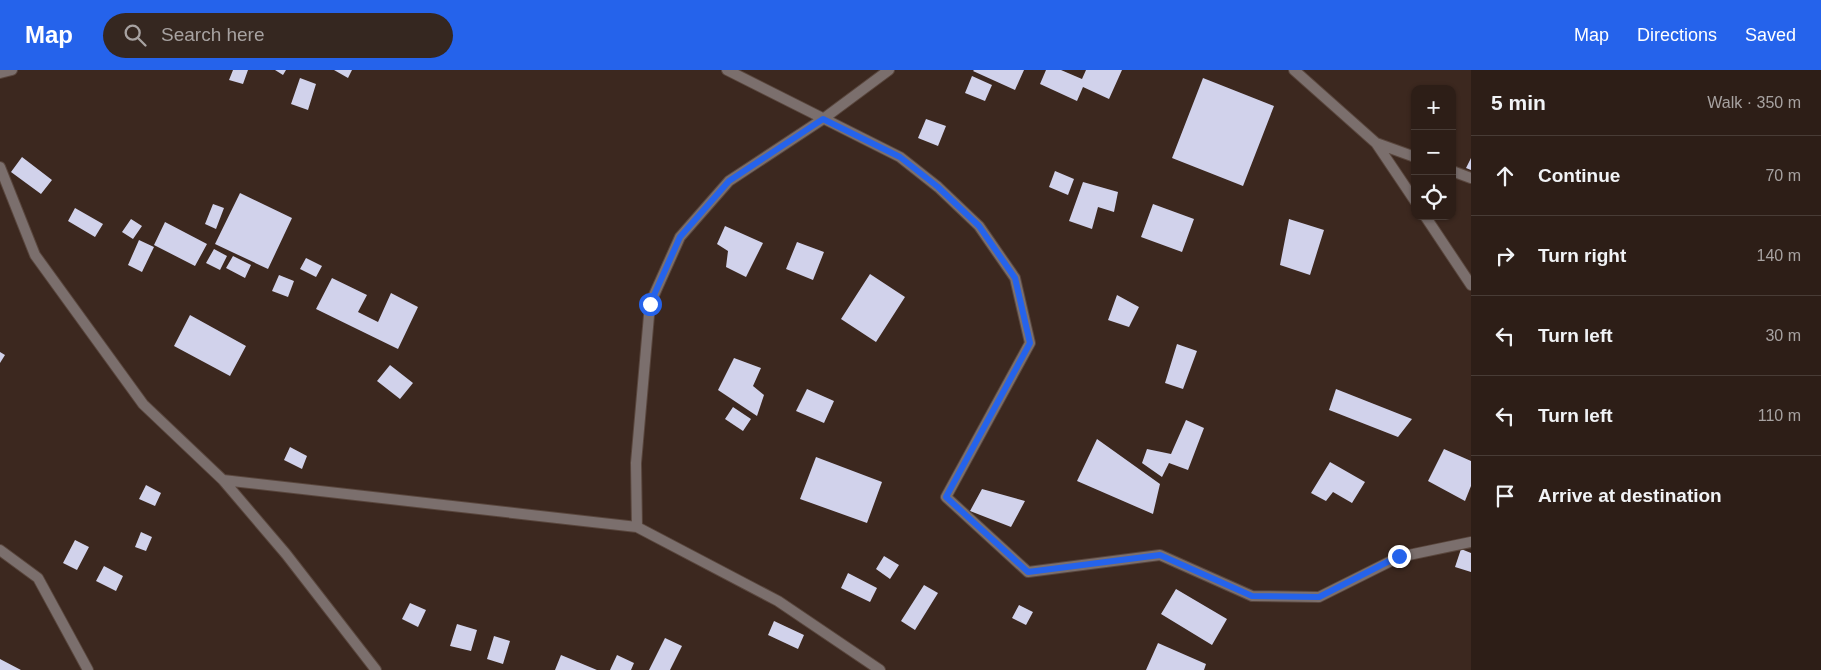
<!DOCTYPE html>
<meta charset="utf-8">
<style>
:root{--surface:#2d1e17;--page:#352720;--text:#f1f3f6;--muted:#a7a2a1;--line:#483c36;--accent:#2563eb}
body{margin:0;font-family:Helvetica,sans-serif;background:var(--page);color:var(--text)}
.controls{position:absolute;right:15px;top:15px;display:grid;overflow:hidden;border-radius:10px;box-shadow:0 1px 4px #0004}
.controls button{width:45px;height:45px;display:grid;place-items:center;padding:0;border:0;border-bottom:1px solid var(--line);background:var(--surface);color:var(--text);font:25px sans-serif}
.stop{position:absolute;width:15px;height:15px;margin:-11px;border:4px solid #2563eb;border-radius:50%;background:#fff}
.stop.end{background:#2563eb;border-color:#fff;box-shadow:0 1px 5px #0008}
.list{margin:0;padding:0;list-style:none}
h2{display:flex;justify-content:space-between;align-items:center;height:65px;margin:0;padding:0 20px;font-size:21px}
h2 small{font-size:16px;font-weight:400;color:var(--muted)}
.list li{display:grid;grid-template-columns:32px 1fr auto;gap:15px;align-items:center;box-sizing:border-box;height:80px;padding:0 20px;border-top:1px solid var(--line)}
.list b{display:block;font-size:19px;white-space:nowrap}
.list em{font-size:16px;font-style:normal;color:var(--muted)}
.icon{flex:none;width:28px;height:28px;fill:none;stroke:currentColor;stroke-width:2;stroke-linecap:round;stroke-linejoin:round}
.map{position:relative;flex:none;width:1471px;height:600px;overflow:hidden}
header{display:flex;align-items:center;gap:30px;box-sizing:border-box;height:70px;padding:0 25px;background:var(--accent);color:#fff}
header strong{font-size:24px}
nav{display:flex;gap:28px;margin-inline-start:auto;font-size:18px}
.search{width:350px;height:45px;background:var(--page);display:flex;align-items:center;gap:12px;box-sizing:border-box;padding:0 18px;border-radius:28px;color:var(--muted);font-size:19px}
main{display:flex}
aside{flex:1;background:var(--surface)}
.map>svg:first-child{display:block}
.building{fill:#d1d2eb}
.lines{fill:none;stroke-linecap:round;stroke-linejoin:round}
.street-casing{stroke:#59463d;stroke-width:12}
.street{stroke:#7b6f6d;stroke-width:10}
.route{stroke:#2563eb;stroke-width:6}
</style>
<header>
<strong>Map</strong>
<div class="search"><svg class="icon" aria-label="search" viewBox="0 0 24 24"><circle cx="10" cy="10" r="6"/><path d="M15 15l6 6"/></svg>Search here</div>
<nav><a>Map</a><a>Directions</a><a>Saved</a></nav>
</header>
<main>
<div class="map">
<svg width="1471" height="600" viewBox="0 0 1471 600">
<rect width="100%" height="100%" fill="#3c281f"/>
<path class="building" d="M233,0H248L243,14L229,10Z
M275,0H286L283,5Z
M334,0H352L348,8Z
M974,0H1024L1015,20L973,1Z
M1046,0H1061L1082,9L1086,0H1122L1109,29L1083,17L1077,31L1040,14Z
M972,6L992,15L985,31L965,23Z
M300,8L316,14L308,40L291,34Z
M1203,8L1274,36L1243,116L1172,88Z
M926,49L946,56L938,76L918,68Z
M22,87L52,110L41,124L11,102Z
M1471,88V100L1466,98Z
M1055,101L1074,109L1068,125L1049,117Z
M1083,112L1118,122L1114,142L1098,137L1092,159L1069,151Z
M240,123L292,148L268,199L215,174Z
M213,134L224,138L216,159L205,154Z
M1153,134L1194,149L1182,182L1141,167Z
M75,138L103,154L95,167L68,151Z
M131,149L142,156L133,169L122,162Z
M1289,149L1324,160L1310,205L1280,195Z
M165,152L207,174L195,196L154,175Z
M725,156L763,173L746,207L726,197L728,181L717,174Z
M139,170L154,177L142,202L128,195Z
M797,172L824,182L813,210L786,199Z
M214,179L227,186L220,200L206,193Z
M233,186L251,195L245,208L226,198Z
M306,188L322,196L316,207L300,199Z
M870,204L905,227L876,272L841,249Z
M279,205L294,211L288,227L272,221Z
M332,208L367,225L358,242L378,252L391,223L418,237L398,279L316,239Z
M1117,225L1139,237L1129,257L1108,250Z
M190,245L246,276L230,306L174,276Z
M1177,274L1197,281L1183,319L1165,313Z
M0,282L5,285L0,293Z
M734,288L761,298L753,316L764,325L757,346L718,320Z
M390,295L413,313L400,329L377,311Z
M807,319L834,331L824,353L796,341Z
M1336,319L1412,349L1398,367L1329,340Z
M733,337L751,349L743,361L725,349Z
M1186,350L1204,358L1188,400L1169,393L1162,407L1142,393L1147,379L1171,384Z
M1097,369L1160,414L1153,444L1077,411Z
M290,377L307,386L302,399L284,390Z
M1444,379L1471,391V416L1465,431L1428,411Z
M816,387L882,412L867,453L800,429Z
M1330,392L1365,412L1352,433L1333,422L1326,431L1311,423Z
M146,415L161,423L155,436L139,429Z
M982,419L1025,431L1011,457L970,441Z
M141,462L152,467L146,481L135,477Z
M75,470L89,477L77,500L63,493Z
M1461,479L1471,483V502L1455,497Z
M884,486L899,495L890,509L876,499Z
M104,496L123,506L116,521L96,511Z
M848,503L877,518L870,532L841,518Z
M924,515L938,523L915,560L901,551Z
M1176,519L1227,549L1212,575L1161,544Z
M410,533L426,540L418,557L402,549Z
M1019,535L1033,542L1026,555L1012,548Z
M774,551L804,565L798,579L768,565Z
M457,554L477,560L471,581L450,576Z
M494,566L510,571L503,594L487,589Z
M665,568L682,576L670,600H649Z
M1158,573L1206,594L1204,600H1146Z
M561,585L597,600H555Z
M617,585L634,593L631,600H610Z
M0,589L21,600H0Z"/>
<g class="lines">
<defs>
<path id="street" d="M727,0L900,87L938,117L979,156L1015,208L1030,273L946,427L1028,502L1160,485L1252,526L1319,527L1399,487L1471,472
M1294,0L1376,73L1415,131
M0,3L12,0
M1376,73L1415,87
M0,97L35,185L143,334L223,410L286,484L376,600
M1452,101L1471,108
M1425,146L1471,215
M223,410L637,457L778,531L880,600
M637,457L636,393L650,234L680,167L729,111L823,49L889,0
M0,480L38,508L88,600"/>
</defs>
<use href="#street" class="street-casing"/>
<use href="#street" class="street"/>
</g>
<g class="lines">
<path class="route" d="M650,234L680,167L729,111L823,49L900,87L938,117L979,156L1015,208L1030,273L946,427L1028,502L1160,485L1252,526L1319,527L1399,486"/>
</g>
</svg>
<div class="controls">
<button>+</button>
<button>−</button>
<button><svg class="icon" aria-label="locate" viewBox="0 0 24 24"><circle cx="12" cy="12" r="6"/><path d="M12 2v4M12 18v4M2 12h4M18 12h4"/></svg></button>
</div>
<div class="stop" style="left:650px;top:234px"></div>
<div class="stop end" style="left:1399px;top:486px"></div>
</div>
<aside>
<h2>5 min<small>Walk · 350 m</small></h2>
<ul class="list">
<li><svg class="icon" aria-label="ahead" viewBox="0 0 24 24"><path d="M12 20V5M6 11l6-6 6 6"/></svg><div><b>Continue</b></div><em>70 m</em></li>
<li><svg class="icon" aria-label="right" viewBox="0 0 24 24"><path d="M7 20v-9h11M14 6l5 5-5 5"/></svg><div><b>Turn right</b></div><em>140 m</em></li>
<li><svg class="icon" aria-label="left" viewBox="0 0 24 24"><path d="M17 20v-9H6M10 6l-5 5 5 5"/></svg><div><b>Turn left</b></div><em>30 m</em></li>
<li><svg class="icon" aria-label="left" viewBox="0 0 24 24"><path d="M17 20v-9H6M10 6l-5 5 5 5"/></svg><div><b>Turn left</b></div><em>110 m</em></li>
<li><svg class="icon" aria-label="arrive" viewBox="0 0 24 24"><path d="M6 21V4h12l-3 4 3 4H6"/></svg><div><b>Arrive at destination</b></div></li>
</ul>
</aside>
</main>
